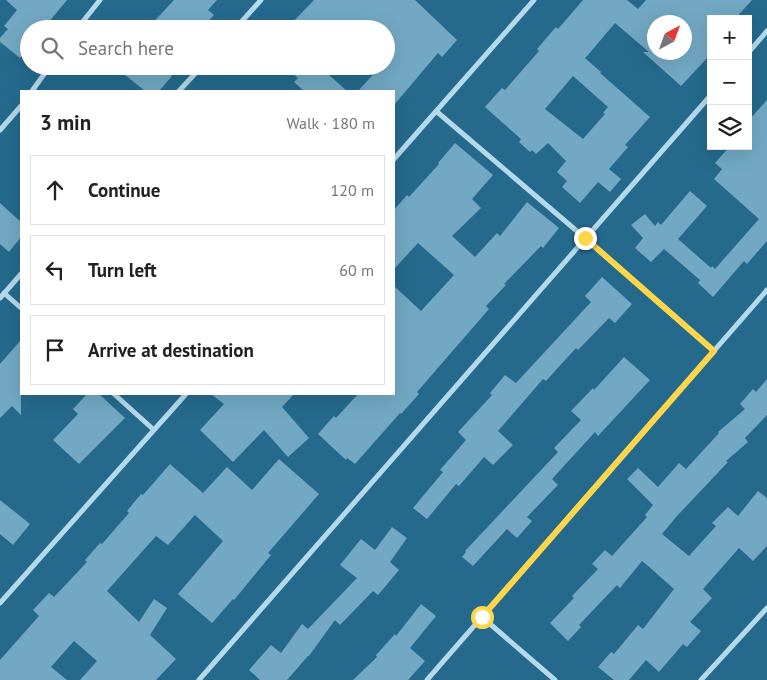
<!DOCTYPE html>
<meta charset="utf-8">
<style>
:root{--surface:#fff;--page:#f6f6f6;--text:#202124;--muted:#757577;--line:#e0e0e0}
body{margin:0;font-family:"PT Sans",sans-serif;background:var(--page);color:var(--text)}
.controls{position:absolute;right:15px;top:15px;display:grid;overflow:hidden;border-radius:0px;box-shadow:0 5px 20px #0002}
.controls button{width:45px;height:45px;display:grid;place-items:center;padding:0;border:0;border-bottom:1px solid var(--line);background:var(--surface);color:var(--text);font:25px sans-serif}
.compass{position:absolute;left:647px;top:15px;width:45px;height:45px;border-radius:50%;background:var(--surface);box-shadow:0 5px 20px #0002;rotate:41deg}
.stop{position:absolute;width:15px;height:15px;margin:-11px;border:4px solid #ffd54a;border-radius:50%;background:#fff}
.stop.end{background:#ffd54a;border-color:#fff;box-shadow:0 1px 5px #0008}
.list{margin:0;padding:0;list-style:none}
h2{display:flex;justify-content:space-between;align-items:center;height:65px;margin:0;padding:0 20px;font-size:21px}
h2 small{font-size:16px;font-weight:400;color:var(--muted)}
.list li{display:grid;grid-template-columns:32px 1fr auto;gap:15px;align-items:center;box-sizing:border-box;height:70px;margin:0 10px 10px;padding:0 10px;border:1px solid var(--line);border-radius:0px}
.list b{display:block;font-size:19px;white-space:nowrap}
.list em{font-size:16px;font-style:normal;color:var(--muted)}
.icon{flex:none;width:28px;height:28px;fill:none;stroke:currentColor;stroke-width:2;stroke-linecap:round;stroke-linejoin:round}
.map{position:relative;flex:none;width:767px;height:680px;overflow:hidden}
.search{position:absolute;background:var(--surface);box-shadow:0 5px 20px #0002;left:20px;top:20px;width:375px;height:55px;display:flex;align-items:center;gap:12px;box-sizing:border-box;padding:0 18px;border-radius:28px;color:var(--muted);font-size:19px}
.panel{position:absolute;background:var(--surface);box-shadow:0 5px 20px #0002;left:20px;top:90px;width:375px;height:305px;border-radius:0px}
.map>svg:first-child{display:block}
.building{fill:#72a8c3;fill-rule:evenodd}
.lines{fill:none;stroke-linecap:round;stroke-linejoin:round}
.minor{stroke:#b4d9ea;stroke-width:5}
.route{stroke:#ffd54a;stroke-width:6}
</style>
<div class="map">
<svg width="767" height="680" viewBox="0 0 767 680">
<rect width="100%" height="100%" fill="#256a8c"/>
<path class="building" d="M6,0H67L43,29H29V47L20,58L0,42V38L8,29L4,26L17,10Z
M174,0H217L208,10L214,15L201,29H147Z
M314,0H415L457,40L442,57L438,53L394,105V91H358L381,66H386V29H286Z
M583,0H627L638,9L646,0H752L735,19H711V54L681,86L643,52H649L615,23L588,55L585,58L601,72L600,73L650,117L625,145L628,147L609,169L621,179L610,192L598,182L580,203L562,187L567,181L557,172L566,161L548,143L536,154L532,150L530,152L519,142L521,139L485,107L502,88L505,90L539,51L537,49L556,27L558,29ZM654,22H684V52H654ZM573,76L608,107L603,113L605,114L583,139L545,109Z
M114,66H160L172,76L159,91H145Z
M282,66H319L347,91H304L294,82L298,78Z
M767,100V241L747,264L744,261L713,297L698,283L700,280L664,249L651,262L635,248L643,238L631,225L645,214L655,226L658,222L661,225L690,191L707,206L678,239L711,268L712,266L715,269L759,219L714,179L722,169L715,163L730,146H748V121Z
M455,143L493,175L472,199L481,208L452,236L475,257L497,233L500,236L527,202L559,228L543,248L541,246L504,284L506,285L486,306L489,309L417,392L419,394L401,414L400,413L355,464L347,458L346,460L318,434L334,416L336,418L358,394H394V286L421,311L454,275L418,243L394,269V210L407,195L409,197L439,164L438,163Z
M0,203L21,222V237L9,252L0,244Z
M602,277L632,304L615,323L609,318L578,350L576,348L546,381L543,379L498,431L513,445L493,465L484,457L459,486L456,484L427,519L413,508L443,472L440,470L466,440L458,432L492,395L490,393L505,375L516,383L591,302L585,296Z
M21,340V415L12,406L0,418V364Z
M624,357L650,380L598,436L595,432L552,479L558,485L527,517L532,521L517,538L507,529L473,566L462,557L466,552L465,551L558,452L554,448L581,420L571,411L593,388L594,390Z
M767,379V415L745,438L748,442L726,461L728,462L677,516L662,534L689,556L716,526L712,523L728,507L738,516L758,491L767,498V546L753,561L739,548L703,589L712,598L690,622L701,631L687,647L683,644L659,672L646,660L629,680H614L598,667L611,652L614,654L638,625L643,629L674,589L647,565L642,561L620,588L617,585L579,625L581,627L568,641L550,623L574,598L572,596L598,569L592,564L605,550L612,556L647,517L645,515L653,505L627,479L638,468L658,487L679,463L686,469L719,433L718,432L745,409L740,404L753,389L756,392Z
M87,394H99L125,418L79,464L53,440L78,414L73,409Z
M211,394H294L282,407L309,438L288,457L264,430L233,462L200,430L224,404Z
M279,459L319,494L268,553L271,555L234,600L233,599L212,623L178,594L223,541L195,515L168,545L156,536L107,591L139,622L154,599L167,608L150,635L176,659L156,680H80L97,661L74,641L51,667L67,680H0V660L39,616L33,610L49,593L54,597L87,562L85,560L100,543L102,544L129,513L127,511L141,494L143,495L170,464L203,493L227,467L252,490Z
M0,500L30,524L13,545L0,534Z
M392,527L407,538L390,562L399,570L378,595L373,591L340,625L335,620L309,656H308L287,680H260L249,670L271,645L281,653L302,624L308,629L357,578L340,565L361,539L375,550Z
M421,604L436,616L410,648L425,661L408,680H353L377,657L376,655L395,634L396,636Z"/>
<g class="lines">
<path class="minor" d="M77,29L100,0
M235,29L261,0
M748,53L767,31
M32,91L50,66
M179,91L202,66
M436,111L585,238L714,351
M0,130L21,106
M394,159L534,0
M4,293L21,308
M0,298L21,274
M114,394L154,430
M0,603L186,394
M482,617L555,680
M199,680L711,95
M427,680L767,290
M701,680L767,608"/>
</g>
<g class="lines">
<path class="route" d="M482,617L714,351L585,238"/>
</g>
</svg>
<div class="controls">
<button>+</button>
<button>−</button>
<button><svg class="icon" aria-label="layers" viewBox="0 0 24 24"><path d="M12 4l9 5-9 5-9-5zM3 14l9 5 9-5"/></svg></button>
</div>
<svg class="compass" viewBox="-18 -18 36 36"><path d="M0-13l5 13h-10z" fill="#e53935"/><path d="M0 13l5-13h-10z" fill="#757577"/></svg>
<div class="stop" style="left:482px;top:617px"></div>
<div class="stop end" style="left:585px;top:238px"></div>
<div class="search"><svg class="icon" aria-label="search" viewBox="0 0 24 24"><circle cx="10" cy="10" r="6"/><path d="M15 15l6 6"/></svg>Search here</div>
<section class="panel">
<h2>3 min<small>Walk · 180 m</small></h2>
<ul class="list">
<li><svg class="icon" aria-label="ahead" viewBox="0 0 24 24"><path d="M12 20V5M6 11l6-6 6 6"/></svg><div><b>Continue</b></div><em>120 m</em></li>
<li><svg class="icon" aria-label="left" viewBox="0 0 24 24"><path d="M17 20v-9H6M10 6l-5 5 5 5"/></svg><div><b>Turn left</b></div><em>60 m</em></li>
<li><svg class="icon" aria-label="arrive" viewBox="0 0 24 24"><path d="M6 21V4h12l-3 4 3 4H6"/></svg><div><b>Arrive at destination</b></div></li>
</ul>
</section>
</div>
